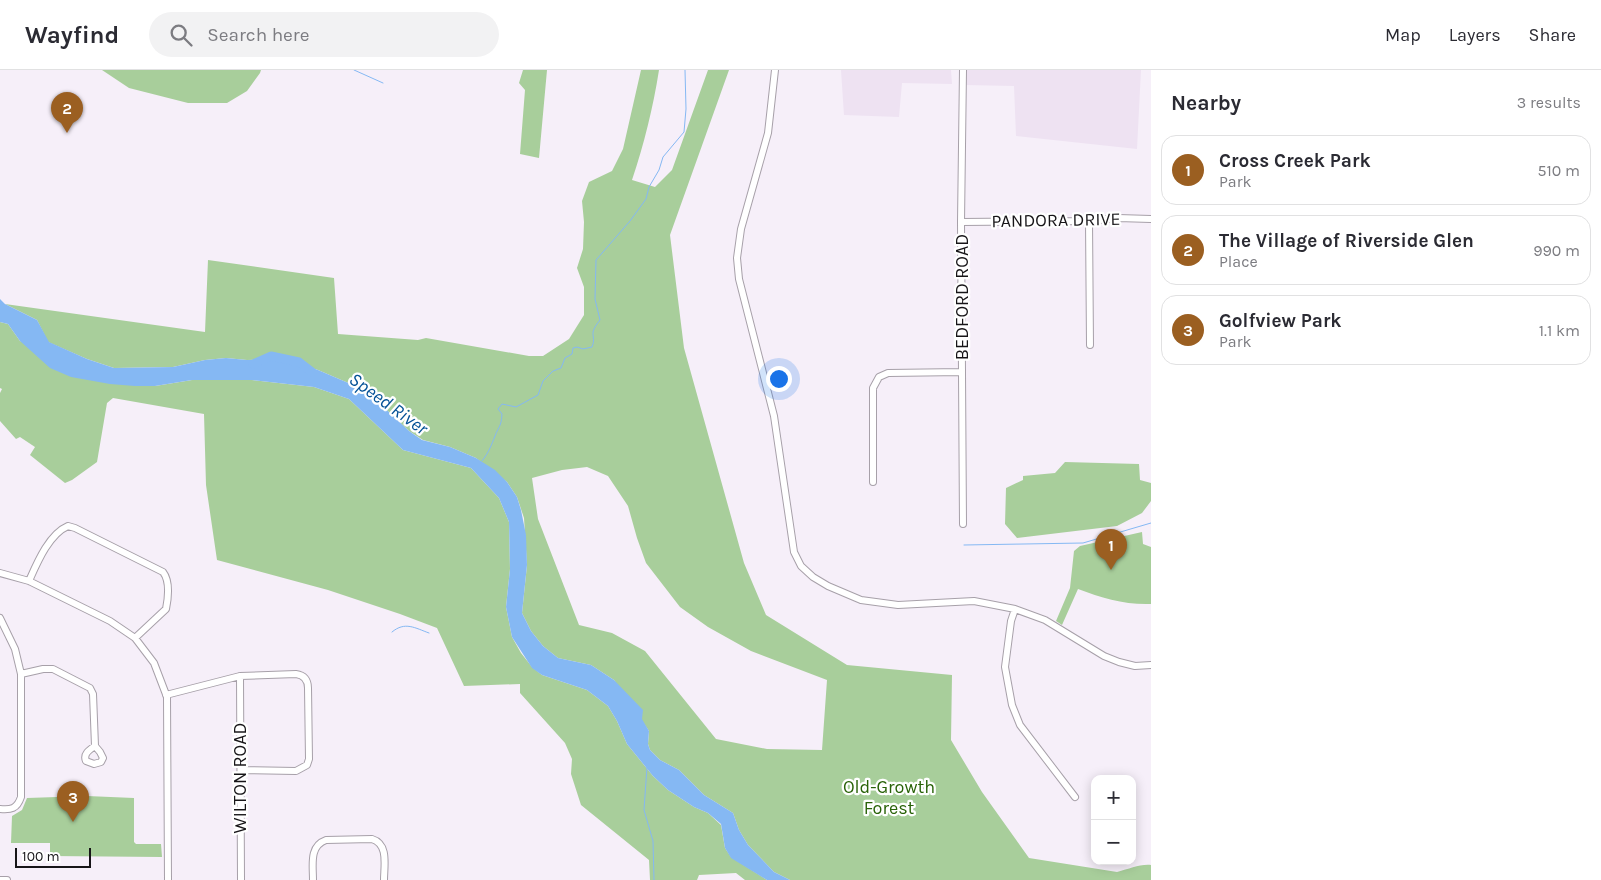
<!DOCTYPE html>
<meta charset="utf-8">
<style>
:root{--surface:#fff;--page:#f2f2f3;--text:#2b2b33;--muted:#7c7c81;--line:#e1e1e2;--accent:#9b5f21}
body{margin:0;font-family:Karla,sans-serif;background:var(--page);color:var(--text)}
.controls{position:absolute;right:15px;bottom:15px;display:grid;overflow:hidden;border-radius:10px;box-shadow:0 2px 12px #0003}
.controls button{width:45px;height:45px;display:grid;place-items:center;padding:0;border:0;border-bottom:1px solid var(--line);background:var(--surface);color:var(--text);font:25px sans-serif}
.scale{position:absolute;left:15px;bottom:12px;width:76px;box-sizing:border-box;padding-left:5px;border:2px solid #171518;border-top:0;font-size:14px;line-height:18px;white-space:nowrap;color:#171518;-webkit-text-stroke:4px #fff;paint-order:stroke}
.you{position:absolute;left:778px;top:308px;width:18px;height:18px;margin:-12px;border:4px solid #fff;border-radius:50%;background:#1a73e8;box-shadow:0 0 0 8px #1a73e833}
.badge{display:grid;place-items:center;width:32px;height:32px;border-radius:50%;background:var(--accent);color:#fff;font-size:16px;font-weight:700}
.pin{position:absolute;translate:-50% -41px;filter:drop-shadow(0 1px 2px #0008)}
.pin::after{content:'';position:absolute;top:26px;width:18px;height:15px;background:inherit;clip-path:polygon(0 0,100% 0,50% 100%)}
.list{margin:0;padding:0;list-style:none}
h2{display:flex;justify-content:space-between;align-items:center;height:65px;margin:0;padding:0 20px;font-size:21px}
h2 small{font-size:16px;font-weight:400;color:var(--muted)}
.list li{display:grid;grid-template-columns:32px 1fr auto;gap:15px;align-items:center;box-sizing:border-box;height:70px;margin:0 10px 10px;padding:0 10px;border:1px solid var(--line);border-radius:15px}
.list b{display:block;font-size:19px;white-space:nowrap}
.list p{margin:0;font-size:16px;white-space:nowrap;color:var(--muted)}
.list em{font-size:16px;font-style:normal;color:var(--muted)}
.icon{flex:none;width:28px;height:28px;fill:none;stroke:currentColor;stroke-width:2;stroke-linecap:round;stroke-linejoin:round}
.map{position:relative;flex:none;width:1151px;height:810px;overflow:hidden}
header{display:flex;align-items:center;gap:30px;box-sizing:border-box;height:70px;padding:0 25px;background:var(--surface);border-bottom:1px solid var(--line)}
header strong{font-size:24px}
nav{display:flex;gap:28px;margin-inline-start:auto;font-size:18px}
.search{width:350px;height:45px;background:var(--page);display:flex;align-items:center;gap:12px;box-sizing:border-box;padding:0 18px;border-radius:28px;color:var(--muted);font-size:19px}
main{display:flex}
aside{flex:1;background:var(--surface)}
.map>svg:first-child{display:block}
.built{fill:#eee2f2}
.green{fill:#a8ce9b;fill-rule:evenodd}
.water{fill:#85b8f3}
.lines{fill:none;stroke-linecap:round;stroke-linejoin:round}
.stream{stroke:#85b8f3;stroke-width:1}
.river{stroke:#85b8f3;stroke-width:9}
.minor-casing{stroke:#a7a0a9;stroke-width:8}
.minor{stroke:#fff;stroke-width:6}
.labels{text-anchor:middle;stroke-width:4.5;stroke-linejoin:round;paint-order:stroke}
.street-label{font-size:18px;fill:#171518;stroke:#fff}
.park-label{font-size:18px;fill:#286207;stroke:#fff}
.water-label{font-size:19px;font-style:italic;fill:#055297;stroke:#fff}
</style>
<header>
<strong>Wayfind</strong>
<div class="search"><svg class="icon" aria-label="search" viewBox="0 0 24 24"><circle cx="10" cy="10" r="6"/><path d="M15 15l6 6"/></svg>Search here</div>
<nav><a>Map</a><a>Layers</a><a>Share</a></nav>
</header>
<main>
<div class="map">
<svg width="1151" height="810" viewBox="0 0 1151 810">
<rect width="100%" height="100%" fill="#f6eff9"/>
<path class="built" d="M841,0H951L952,14L902,13L899,47L844,45Z
M966,0H1141L1137,79L1016,66L1014,16L965,15Z"/>
<path class="green" d="M102,0H261L260,3L247,21L227,33H188L129,18Z
M523,0H547L539,88L520,84L525,20L519,13Z
M641,0H659C653,38 644,74 632,110L655,117L672,100L708,0H729L670,165L684,278L744,493L766,545L847,595L952,605L951,670L982,722L1029,788L1117,802C1130,799 1139,794 1151,795V810H790L774,802L748,775L739,760L733,743L704,725L679,700L660,690L650,680L648,674L649,661L614,610L591,595L558,588L543,576L531,561L522,543L527,495L524,448L517,427L507,412L476,388L450,377L423,370L409,361L374,328L360,318L318,300L282,289L247,290L226,288L205,290L173,297L114,298L87,289L48,272L37,250L5,234L205,262L208,190L334,208L338,264L418,270L426,268L529,286H543L569,269L584,245V217L577,198L583,179L584,152L582,131L589,112L612,101L623,79ZM587,397L608,406L628,436L637,468L646,493L680,537L708,557L751,581L827,610L822,680L767,679L716,669L645,581L612,563L579,555L538,449L532,408L562,400Z
M0,252L8,254L20,271L155,316L192,310H252L314,317L349,329L403,380L471,398L499,428L509,452L510,499L506,537L512,567L521,583L532,597L542,605L587,620L608,636L617,651L627,674L653,706L668,720L694,737L708,743L721,755L725,778L731,787L767,810H745L736,803L699,805L697,810H650L649,790L581,735L571,704L572,689L565,673L520,623V614L464,616L437,558L400,544L328,520L217,490L206,415L204,344L113,328L107,333L97,392L72,410L65,413L30,385L35,377L20,367L16,369L0,351V323L2,319L0,318Z
M1065,392L1139,394L1140,410L1151,413V431L1142,443L1117,456L1017,468L1005,454L1006,418L1023,410V406L1055,403Z
M1142,462L1143,474L1151,477V534C1125,535 1102,528 1078,519L1062,555L1056,551L1070,518L1074,481L1080,476Z
M87,726L134,728V772L136,774H161L162,787L50,786V773H11L12,746L22,740L27,728Z"/>
<path class="water" d="M0,229L5,234L37,250L49,272L87,289L114,298L173,297L205,290L226,288L247,290L283,289L318,300L360,318L374,328L409,361L422,370L450,377L476,388L495,400L507,412L517,427L521,440L526,465L527,495L522,543L531,561L543,576L558,588L591,595L614,610L643,640L642,649L649,661L648,674L650,680L660,690L679,700L704,725L733,743L739,760L748,775L774,802L790,810H767L731,788L725,778L721,754L708,743L694,737L668,720L653,706L627,674L617,651L608,636L587,620L542,605L532,598L512,567L506,537L510,499L509,452L499,428L471,398L403,380L349,329L314,317L252,310H192L155,316H135L110,314L71,307L50,298L20,271L8,254L0,252Z"/>
<g class="lines">
<path class="stream" d="M354,0L383,13
M482,391C489,382 491,376 495,366C499,355 501,358 502,344L498,339L502,334L516,337L538,325L543,311L553,301L561,298L565,288L572,284L573,278L577,277L583,279L592,277C597,264 587,266 600,250L595,229L596,190L630,151L646,129L649,117L659,100L663,87L684,62L686,39L685,0
M964,475L1083,473L1151,453
M392,562C405,551 415,558 429,563
M647,697L644,740L653,771L654,810"/>
<path class="river" d="M253,294L271,286L299,292L312,302"/>
<defs>
<path id="minor" d="M775,0L768,63L741,159L737,188L739,209L774,346L794,482L801,496L813,507L828,516L861,530L898,535L974,531L1015,539L1045,550L1104,586L1119,592L1135,596L1151,595
M963,0L961,152L963,454
M1089,151L1090,275
M961,152L1089,151L1118,148L1151,149
M873,412V318L879,307L888,303L962,302
M0,503L29,511L110,551L135,568L154,593L167,627L168,810
M29,511C37,493 49,464 68,456L75,458L163,502C170,511 168,529 166,539L135,568
M1015,539L1011,551L1005,597L1012,635L1020,655L1075,727
M0,548L15,579L21,604V727C17,739 11,740 0,739
M21,604L43,599H53L90,618L93,624L95,676
M240,606L241,810
M166,625L240,606L296,604C304,605 308,610 308,618L309,689L307,695L296,701L241,700
M95,676L100,682L103,688L101,692L94,694L86,691C83,684 89,680 95,676Z
M0,810H7
M313,810C313,795 309,776 326,770L372,769C389,774 384,796 384,810"/>
</defs>
<use href="#minor" class="minor-casing"/>
<use href="#minor" class="minor"/>
</g>
<g class="labels">
<g class="street-label">
<text transform="translate(1056 150) rotate(-1)" y="6">PANDORA DRIVE</text>
<text transform="translate(962 227) rotate(-90)" y="6">BEDFORD ROAD</text>
<text transform="translate(240 708) rotate(-90)" y="6">WILTON ROAD</text>
</g>
<g class="park-label">
<text x="889" y="723">Old-Growth<tspan x="889" dy="21">Forest</tspan></text>
</g>
<g class="water-label">
<text transform="translate(389 333) rotate(36)" y="7">Speed River</text>
</g>
</g>
</svg>
<div class="controls">
<button>+</button>
<button>−</button>
</div>
<div class="scale">100 m</div>
<div class="you"></div>
<div class="pin badge" style="left:1111px;top:500px">1</div>
<div class="pin badge" style="left:67px;top:63px">2</div>
<div class="pin badge" style="left:73px;top:752px">3</div>
</div>
<aside>
<h2>Nearby<small>3 results</small></h2>
<ul class="list">
<li><span class="badge">1</span><div><b>Cross Creek Park</b><p>Park</p></div><em>510 m</em></li>
<li><span class="badge">2</span><div><b>The Village of Riverside Glen</b><p>Place</p></div><em>990 m</em></li>
<li><span class="badge">3</span><div><b>Golfview Park</b><p>Park</p></div><em>1.1 km</em></li>
</ul>
</aside>
</main>
